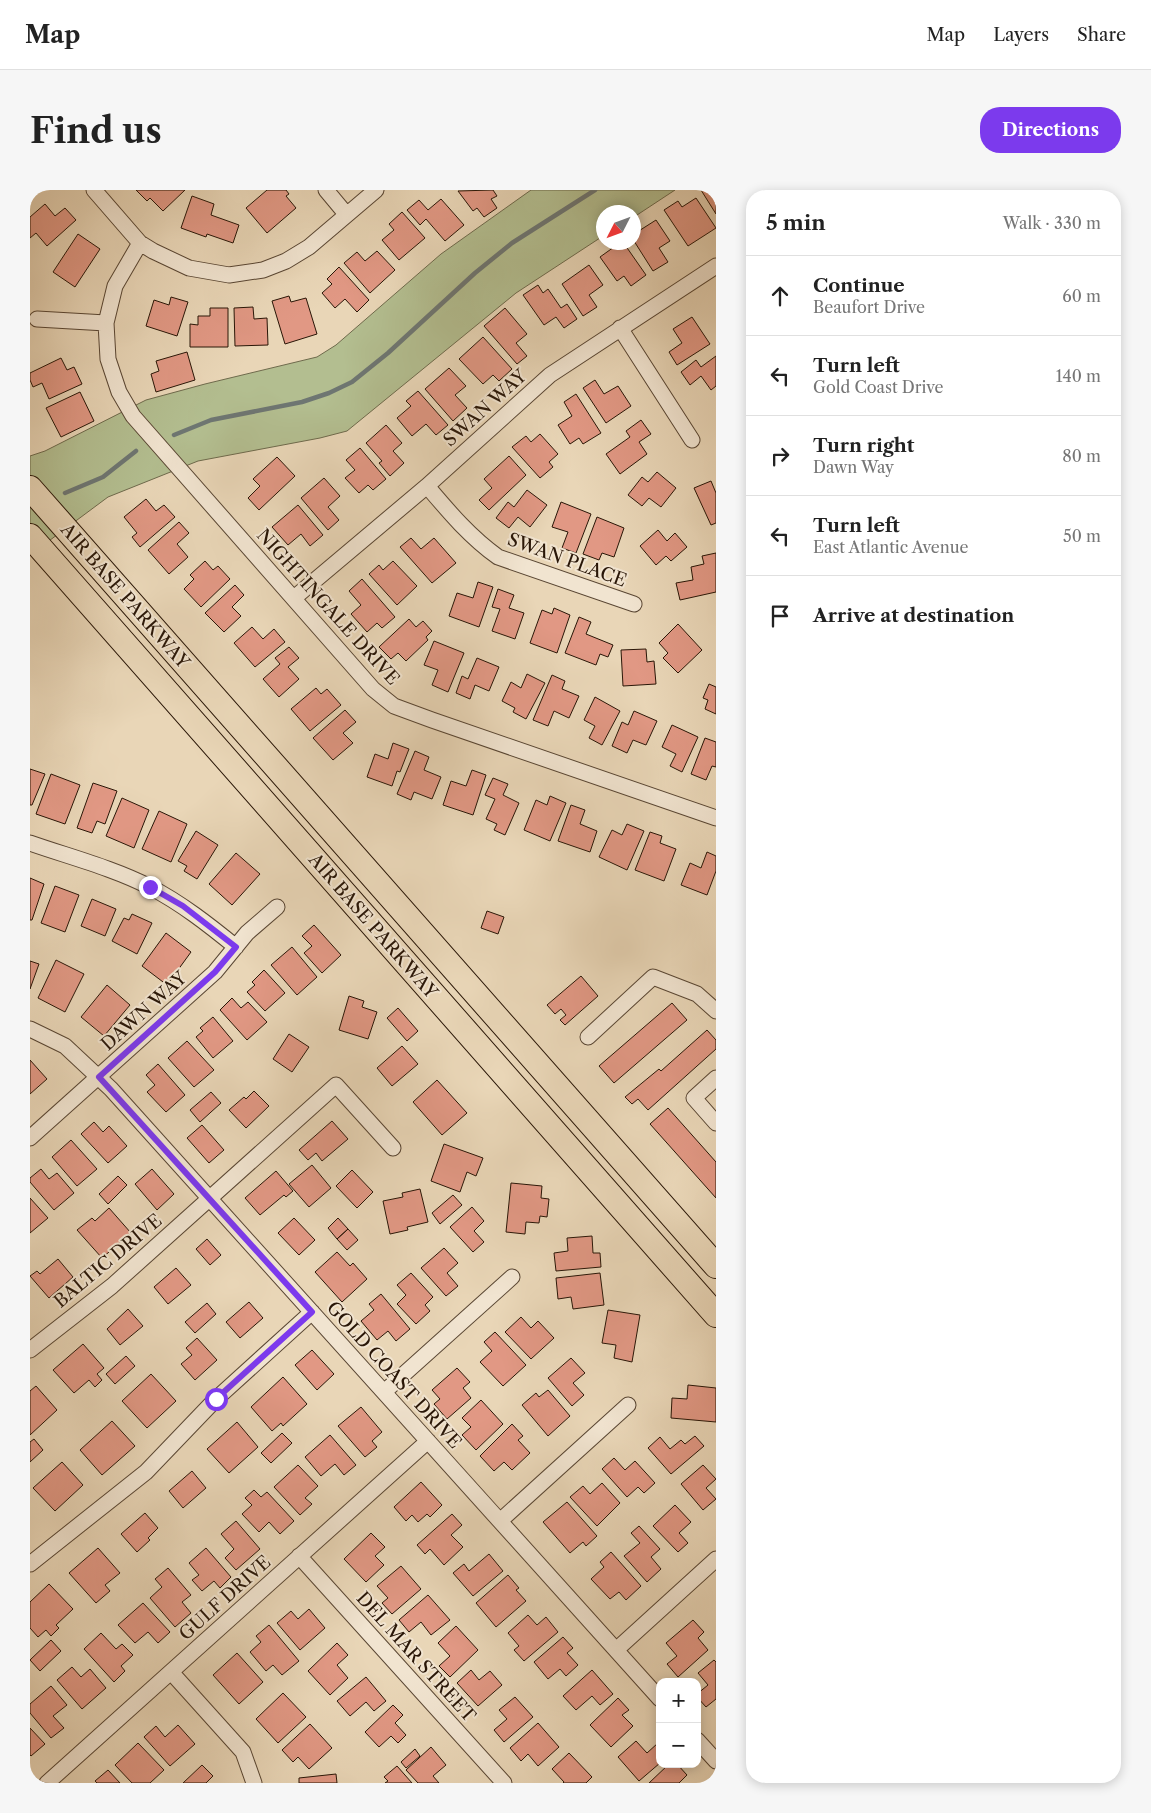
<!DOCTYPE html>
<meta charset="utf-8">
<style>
:root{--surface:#fff;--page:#f6f6f6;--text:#222;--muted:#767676;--line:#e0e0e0;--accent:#7c3aed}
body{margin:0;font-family:"Libre Caslon Text",serif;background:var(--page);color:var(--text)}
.controls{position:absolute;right:15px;bottom:15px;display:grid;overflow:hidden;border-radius:10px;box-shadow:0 2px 12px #0003}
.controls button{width:45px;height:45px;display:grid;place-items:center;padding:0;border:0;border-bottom:1px solid var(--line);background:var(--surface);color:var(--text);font:25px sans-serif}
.compass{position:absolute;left:566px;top:15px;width:45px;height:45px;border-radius:50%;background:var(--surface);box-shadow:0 2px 12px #0003;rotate:228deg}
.stop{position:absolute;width:15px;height:15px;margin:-11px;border:4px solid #7c3aed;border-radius:50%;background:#fff}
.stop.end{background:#7c3aed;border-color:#fff;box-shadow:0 1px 5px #0008}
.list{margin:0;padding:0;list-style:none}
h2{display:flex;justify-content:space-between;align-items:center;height:65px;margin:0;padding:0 20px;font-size:21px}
h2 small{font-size:16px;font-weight:400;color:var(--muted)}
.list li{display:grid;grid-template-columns:32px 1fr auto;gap:15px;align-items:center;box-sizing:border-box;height:80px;padding:0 20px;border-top:1px solid var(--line)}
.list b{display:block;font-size:19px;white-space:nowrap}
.list p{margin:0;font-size:16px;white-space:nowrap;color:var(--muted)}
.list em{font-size:16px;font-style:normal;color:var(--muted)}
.icon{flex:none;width:28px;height:28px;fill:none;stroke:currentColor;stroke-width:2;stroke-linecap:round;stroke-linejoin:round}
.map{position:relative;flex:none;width:686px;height:1593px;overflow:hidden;border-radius:20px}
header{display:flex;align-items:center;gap:30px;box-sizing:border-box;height:70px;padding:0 25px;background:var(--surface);border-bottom:1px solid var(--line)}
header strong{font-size:24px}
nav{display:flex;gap:28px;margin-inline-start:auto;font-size:18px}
.intro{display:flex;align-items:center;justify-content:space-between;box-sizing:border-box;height:120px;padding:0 30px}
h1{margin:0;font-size:35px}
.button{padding:12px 22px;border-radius:20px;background:var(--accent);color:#fff;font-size:18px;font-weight:700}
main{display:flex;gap:30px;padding:0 30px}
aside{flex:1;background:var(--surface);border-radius:20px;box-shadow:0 2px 12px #0003}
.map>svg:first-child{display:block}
.green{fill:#b3be90;stroke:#6e6a4c}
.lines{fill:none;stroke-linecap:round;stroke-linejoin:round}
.stream{stroke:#6e7672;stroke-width:4.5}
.building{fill:#e19884;stroke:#291607}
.minor-casing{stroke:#594633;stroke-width:17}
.primary-casing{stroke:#291607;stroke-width:26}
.minor{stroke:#f1e4d0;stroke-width:15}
.primary{stroke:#e9d6b7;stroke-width:24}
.route{stroke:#7c3aed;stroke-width:6}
.labels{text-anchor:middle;stroke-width:4;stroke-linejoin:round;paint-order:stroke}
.street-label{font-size:18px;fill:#291607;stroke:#f1e4d0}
</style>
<header>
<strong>Map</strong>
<nav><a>Map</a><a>Layers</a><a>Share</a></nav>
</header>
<div class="intro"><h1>Find us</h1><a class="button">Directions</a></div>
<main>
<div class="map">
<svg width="686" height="1593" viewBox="0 0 686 1593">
<rect width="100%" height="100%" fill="#e9d6b7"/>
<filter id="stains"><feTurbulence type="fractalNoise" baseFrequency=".004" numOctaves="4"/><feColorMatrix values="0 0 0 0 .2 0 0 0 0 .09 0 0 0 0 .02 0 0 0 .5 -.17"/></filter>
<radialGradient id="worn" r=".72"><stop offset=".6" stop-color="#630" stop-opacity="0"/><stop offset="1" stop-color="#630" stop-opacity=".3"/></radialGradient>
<path class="green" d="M501,0H645L604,27V22H574L573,46L486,103L317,241L290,248L168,271L78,307L0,365V266L15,261L116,210L175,194L287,167L306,155L411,64Z"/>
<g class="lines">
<path class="stream" d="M144,245L181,230L272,212L299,203L322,192L358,163L445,83L482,53L565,0
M35,303L73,287L106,261"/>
</g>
<path class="building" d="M106,0H155L133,21L120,8L117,11Z
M237,0H256L259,4L256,6L266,18L237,43L216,18Z
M463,0L467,6L461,9L467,18L454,27L447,18L443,21L428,1Z
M671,0H686V24Z
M162,6L184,14L181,25L209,35L203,53L177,44L176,47L151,38Z
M666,8L686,38L658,56L634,20L648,11L652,17Z
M411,9L434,35L415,51L396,29L390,35L377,20L389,10L398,20Z
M15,14L25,26L35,18L46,30L17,56L6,43L0,48V27Z
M372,22L395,48L369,70L352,50L364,40L359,34Z
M626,30L640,51L629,58L638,72L623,81L604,51V44Z
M48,44L70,59L45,97L23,82Z
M591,52H593L616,85L601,96L594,86L587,91L570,67Z
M347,61L365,80L340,103L314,73L327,62L335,71Z
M559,75L573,95L559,105L567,117L553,126L532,94Z
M309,77L339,110L327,122L315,109L305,118L292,103L302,94L297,89Z
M508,95L513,103L518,99L531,118L537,114L547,129L534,138L526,127L514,135L493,105Z
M259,106L261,112L276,108L287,144L255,154L242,111Z
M141,107L158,112L147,146L116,136L124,110L139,115Z
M223,117L224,129L237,128L238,155L205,156L204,118Z
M180,118H198V157H160V134L168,135V126H180Z
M475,118L497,144L486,153L497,166L487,174L454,136Z
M662,127L680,154L647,175L639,162L652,153L643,139Z
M453,147L482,179L469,191L463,185L453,194L429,169Z
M157,162L165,190L126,202L121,184L129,181L126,171Z
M686,166V196L681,200L671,186L660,195L651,182L666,170L671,177Z
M31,168L37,180L44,177L52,194L19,209L12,193L3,197L0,190V183Z
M419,178L436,196L425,205L437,218L423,231L395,199Z
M565,190L574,204L588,196L601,216L576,233L553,198Z
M388,201L418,235L406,245L396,234L382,246L367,228L381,216L376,211Z
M50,202L64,231L31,247L16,218Z
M546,204L571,243L553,254L549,248L540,254L528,235L542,226L534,212Z
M611,230L621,244L609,252L617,264L590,284L576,264L600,247L596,241Z
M356,235L372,253L363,261L374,273L360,286L349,273L352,271L336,253Z
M510,244L528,264L519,272L523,277L510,288L482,257L496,246L501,252Z
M330,258L356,289L343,300L338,295L329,303L315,288L325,280L316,270Z
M479,266L496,285L459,320L449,310L462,298L454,289Z
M247,267L265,286L229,320L218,308L230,296L223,289Z
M627,282L646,298L631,317L619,308L612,316L598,305L612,287L618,292Z
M294,288L310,306L298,317L309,330L298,340L271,308Z
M681,291L686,303V333L681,335L664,298Z
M497,300L517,315L500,337L488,327L479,338L466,328L478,312L484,317Z
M116,309L126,321L134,315L145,327L110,357L102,347L107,343L94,327Z
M531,312L561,324L546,363L532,358L538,342L522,337Z
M268,315L293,345L280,356L271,344L258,355L242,337Z
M567,327L594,338L584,367L572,363L569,370L553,364Z
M149,332L159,343L147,354L158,367L139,384L118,360Z
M628,340L637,351L645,343L657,357L641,371L636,366L626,375L610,356Z
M381,348L391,359L404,348L426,373L402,393L370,357Z
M686,363V402L650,410L646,393L663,390L661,377L674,374L672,366Z
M175,371L183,380L188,376L200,389L171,417L154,399L164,389L160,385Z
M363,371L387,396L367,415L339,384L349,375L353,380Z
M332,389L365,427L352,438L347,433L337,442L321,424L331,415L319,401Z
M448,392L463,397L449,437L419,426L427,403L443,408Z
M205,395L214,405L202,417L211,426L194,442L175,423Z
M468,399L484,405L479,418L494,423L485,449L462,441L470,419L462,417Z
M524,418L540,425L527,463L500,453L512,420L522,424Z
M549,427L561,432L556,444L583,455L578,467L570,464L566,475L535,463Z
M379,429L386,437L393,431L402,441L396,447L398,450L376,471L368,463L361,469L349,457Z
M648,434L672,460L648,483L633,468L638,463L629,453Z
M222,437L233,449L244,439L255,452L225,477L204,453Z
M404,451L434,463L418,502L402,495L408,480L394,475Z
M259,457L269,468L258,477L269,489L249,507L233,489L250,474L245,468Z
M616,459L617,472L624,471L626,494L593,496L591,460Z
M447,468L469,477L459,501L445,495L440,509L426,503L432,486L438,489Z
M497,484L515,493L496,529L483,522L485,518L472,511L481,492L491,498Z
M522,485L535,491L532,499L549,506L539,528L524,521L518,536L503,530Z
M679,494L686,497V524L675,519L678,510L673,508Z
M286,498L291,504L297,499L311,515L280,541L261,519Z
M565,507L590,521L572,555L559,548L565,536L554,530Z
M315,520L326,532L313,543L323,553L303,570L283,548Z
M604,521L627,531L616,555L603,550L597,563L582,556L592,532L598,535Z
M642,535L668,547L652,582L640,576L646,564L632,557Z
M675,548L686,552V577L682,576L676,590L661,584Z
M363,553L379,559L370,582L367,581L362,596L337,587L345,564L358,569Z
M385,561L399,567L394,580L411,587L402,609L384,602L381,610L367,604Z
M0,579L15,584L2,615H0Z
M442,580L456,585L443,625L413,615L421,591L436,596Z
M21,584L50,595L35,634L6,624Z
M463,588L478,594L473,605L489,613L475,645L464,640L467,634L456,629L465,609L455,605Z
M63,593L87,601L75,634L67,631L62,643L47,638Z
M520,606L536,613L520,651L494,640L506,610L517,615Z
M92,608L119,620L104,658L76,646Z
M541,615L555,620L550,634L567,641L560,662L528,651Z
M129,621L157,634L141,672L112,659Z
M597,634L614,641L597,680L569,667L582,640L592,645Z
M166,641L188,655L167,689L154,681L157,676L148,671Z
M620,642L632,646L630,653L646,659L634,691L605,680Z
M677,662L686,666V681L677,705L651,695L660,673L671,678Z
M206,663L230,684L202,715L179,694Z
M0,688L14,694L2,730H0Z
M25,696L49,705L35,742L11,733Z
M62,709L86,719L75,746L51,736Z
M457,721L474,727L468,744L451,738Z
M102,724L122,733L107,764L82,751L94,728L99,730Z
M284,735L311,765L292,783L274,763L282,756L272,746Z
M136,743L161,762L137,795L112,776Z
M262,757L287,787L267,805L241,775Z
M26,770L54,784L35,822L8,808Z
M0,771L9,774L0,799Z
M234,780L255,803L235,821L217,802L225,795L222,792Z
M551,786L568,806L535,835L530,830L536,825L531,819L525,824L517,815Z
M77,795L100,815L74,846L51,827Z
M319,806L334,811L332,817L347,822L338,849L309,840Z
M202,808L211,818L218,812L237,832L217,850L190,820Z
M642,813L657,830L584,893L569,876Z
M368,818L388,841L377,851L357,828Z
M183,827L203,851L183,868L166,847L173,841L170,838Z
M677,840L686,850V859L618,920L608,909L602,914L595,907L629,879L631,881Z
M259,844L279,857L262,882L243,869Z
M157,851L184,880L164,897L138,868Z
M372,856L388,874L362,896L347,878Z
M0,870L17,889L0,904Z
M128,874L155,905L136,922L117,902L125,895L116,885Z
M407,890L437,923L412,945L383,912Z
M224,901L239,916L216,938L199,920L214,907L216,909Z
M181,902L191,913L170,932L160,920Z
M638,918L686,972V1008L620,934Z
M302,931L318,949L292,971L286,963L278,970L269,960Z
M64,932L73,942L79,936L97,956L78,973L51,944Z
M172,935L194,960L179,973L157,948Z
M41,950L67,979L47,996L22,967Z
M414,954L453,968L446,986L437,982L430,1002L401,991Z
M282,975L301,998L279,1017L259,994Z
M11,979L19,989L27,983L44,1003L24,1020L0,992V988Z
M122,979L144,1004L127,1020L105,994Z
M322,980L343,1002L327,1018L306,996Z
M246,981L263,1001L256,1007L254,1005L230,1025L215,1008Z
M88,986L97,995L78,1014L69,1004Z
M481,993L512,996L511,1008L519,1009L517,1027L510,1026L509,1033L496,1032L495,1044L476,1042Z
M390,999L398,1032L377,1037L378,1040L360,1044L353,1011L373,1007L372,1003Z
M423,1005L432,1015L410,1034L402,1023Z
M0,1008L18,1028L0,1043Z
M442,1017L454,1031L444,1041L454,1052L443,1062L420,1037Z
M79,1018L101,1043L72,1068L47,1040L62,1028L65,1031Z
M264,1028L285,1050L269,1065L248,1043Z
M308,1028L318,1039L307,1049L298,1038Z
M318,1039L328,1050L317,1060L307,1049Z
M562,1046L563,1063H570L571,1077L526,1081L524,1063L538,1061L537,1048Z
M177,1049L191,1065L180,1075L166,1059Z
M414,1058L428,1073L417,1083L428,1096L416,1106L391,1078Z
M307,1062L320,1076L323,1073L337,1089L312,1112L285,1082Z
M28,1069L43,1087L19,1108L0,1086L7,1081L10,1084Z
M146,1078L161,1095L138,1114L124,1097Z
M381,1083L403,1107L395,1115L400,1121L386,1134L367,1114L376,1105L367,1095Z
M570,1083L574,1115L543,1119L541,1107L528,1109L526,1088Z
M351,1104L380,1139L366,1151L358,1141L347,1150L331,1131L344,1120L339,1114Z
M219,1112L233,1128L210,1148L196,1132Z
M177,1113L186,1124L165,1143L155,1132Z
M98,1119L113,1136L90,1155L77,1139Z
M578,1120L610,1125L602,1172L584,1168L586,1155L572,1153Z
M491,1127L501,1138L508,1131L524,1148L501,1169L475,1142Z
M465,1142L496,1175L473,1196L450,1172L462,1161L454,1152Z
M167,1148L187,1170L165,1190L151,1174L162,1165L156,1158Z
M53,1154L74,1178L67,1184L72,1190L65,1197L59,1190L44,1203L23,1180Z
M282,1160L304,1184L287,1200L265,1175Z
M96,1166L105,1176L85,1194L76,1184Z
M541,1168L555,1183L543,1193L554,1205L542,1216L518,1188Z
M427,1178L440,1192L433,1198L441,1208L417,1229L404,1214L410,1209L402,1200Z
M121,1184L146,1211L117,1238L92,1211Z
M253,1187L277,1214L253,1236L251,1233L242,1241L221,1217Z
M658,1195L686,1198V1232L641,1228L642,1208L657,1209Z
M6,1196L27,1220L0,1245V1201Z
M518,1200L540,1226L518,1246L492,1215L506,1203L509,1207Z
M451,1210L473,1234L446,1260L432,1245L441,1237L432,1228Z
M331,1217L352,1242L342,1251L347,1257L335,1267L308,1236Z
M82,1231L105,1256L72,1285L50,1260Z
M207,1232L228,1257L199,1283L177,1259Z
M482,1234L493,1246L488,1250L500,1263L482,1280L474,1272L464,1281L450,1266Z
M252,1243L262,1253L241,1273L231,1263Z
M300,1245L326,1275L314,1285L305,1274L291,1286L275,1267Z
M665,1246L674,1256L641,1284L618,1258L630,1247L640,1259L651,1250L655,1254Z
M4,1249L13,1260L0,1272V1252Z
M584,1268L595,1280L605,1271L625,1293L614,1303L608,1297L597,1307L572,1279Z
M32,1272L53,1295L25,1321L3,1298Z
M268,1275L288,1296L275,1308L282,1314L270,1325L244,1297Z
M673,1275L686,1289L676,1298L686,1309L673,1320L651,1294Z
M162,1281L176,1298L153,1318L139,1301Z
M391,1292L412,1315L400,1327L397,1324L388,1332L382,1325L376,1331L364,1317Z
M572,1293L590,1313L567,1336L540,1307L553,1296L560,1304Z
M224,1300L231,1307L237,1302L264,1331L250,1344L239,1332L229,1342L212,1324L222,1315L215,1308Z
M537,1312L567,1346L556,1356L553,1352L540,1363L513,1332Z
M645,1315L661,1332L649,1343L658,1353L648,1362L623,1336Z
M115,1323L128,1338L118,1348L120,1350L107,1362L91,1344Z
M422,1324L432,1335L421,1345L433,1357L414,1375L400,1359L395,1364L387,1355Z
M206,1331L230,1359L206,1380L195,1368L204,1359L191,1344Z
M609,1336L630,1359L621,1367L631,1379L617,1392L594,1366L610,1353L601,1343Z
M341,1343L355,1357L345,1366L354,1375L336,1392L314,1369Z
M68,1358L90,1383L75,1395L80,1401L66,1413L39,1383Z
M176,1358L201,1387L190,1398L184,1391L172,1401L162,1390L169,1385L159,1373Z
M581,1362L611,1396L596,1410L589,1402L580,1409L561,1389L574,1377L570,1372Z
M459,1364L473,1381L443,1406L423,1383L434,1374L439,1381Z
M371,1376L391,1399L362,1424L352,1413L358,1408L347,1396Z
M138,1378L161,1405L152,1412L161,1423L145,1437L120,1408L132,1397L125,1389Z
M478,1385L489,1398L486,1400L496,1411L466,1437L446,1413Z
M19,1394L43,1419L26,1435L29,1438L21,1446L16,1440L8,1447L0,1438V1412Z
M398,1405L420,1430L401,1445L391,1432L379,1442L369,1430Z
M113,1413L140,1442L128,1453L118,1442L105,1453L88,1435Z
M279,1419L295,1438L270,1460L247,1433L261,1421L268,1429Z
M498,1425L507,1435L516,1427L528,1442L494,1471L484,1460L489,1456L478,1443Z
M663,1430L674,1442L668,1448L678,1460L648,1487L637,1474L647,1466L636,1453Z
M239,1435L269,1471L252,1485L243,1475L236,1481L220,1462L231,1452L226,1446Z
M426,1436L448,1460L420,1487L409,1476L420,1466L408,1453Z
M71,1443L86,1459L92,1454L103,1465L91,1476L95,1481L84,1492L54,1459Z
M533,1447L543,1458L537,1463L548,1475L536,1486L530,1479L518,1489L504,1472Z
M21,1450L31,1461L10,1481L0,1470Z
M307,1453L318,1465L307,1475L318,1488L300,1505L278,1481Z
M207,1463L233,1492L209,1514L183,1485Z
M684,1470L686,1472V1509L676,1517L667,1507V1504L678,1495L668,1483Z
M42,1477L51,1487L60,1479L76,1498L52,1519L27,1490Z
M441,1480L449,1490L460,1481L472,1495L448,1516L427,1493Z
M562,1480L583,1504L570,1515L562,1506L546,1520L533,1506Z
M336,1487L356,1511L344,1521L336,1512L320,1526L307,1511Z
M21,1496L37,1515L23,1526L34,1538L21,1548L0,1523V1514Z
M253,1503L276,1527L248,1553L226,1529Z
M485,1507L503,1527L474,1552L464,1540L477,1529L469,1520Z
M588,1508L599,1520L592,1525L603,1536L581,1557L560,1535Z
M363,1515L373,1525L365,1533L376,1545L368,1553L361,1546L349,1557L335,1542Z
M508,1533L529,1557L508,1576L498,1564L491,1571L480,1558Z
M280,1534L302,1558L279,1579L268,1567L263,1572L252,1560Z
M148,1535L165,1554L140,1576L114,1547L126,1536L135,1547Z
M0,1538L15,1554L1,1566L0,1565Z
M606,1551L617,1563L628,1553L630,1554V1573L609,1591L588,1567Z
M108,1553L134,1580L120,1593H102L85,1575Z
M401,1557L416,1575L403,1586L409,1593H388L376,1580Z
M385,1559L390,1566L376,1578L371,1572Z
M539,1563L562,1587L556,1593H533L534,1592L522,1579Z
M639,1574H647L657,1585L649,1593H619Z
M172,1575L183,1586L176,1593H153Z
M367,1576L382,1593H355L358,1591L354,1587Z
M78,1580L90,1593H67L65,1591Z
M306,1584L307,1593H269V1588Z"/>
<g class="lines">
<defs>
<path id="minor" d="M64,0L110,53L123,61L159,78L199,85L233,80L256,71L279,57L346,0
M296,0L316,24
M110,53L85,96L76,133L78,169L89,202L103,226L343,499L364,516L402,530L686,628
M7,129L76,133
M590,138L662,250
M397,296C419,322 440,347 468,367L604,414
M264,408L397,296L520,185L686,76
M0,653C40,667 83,678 120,697C151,713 179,735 206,757
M0,839L35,856L81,899L630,1509
M558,847L623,787L667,804L686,821
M686,888L664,908L686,933
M0,948L185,782L217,743L247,717
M0,1160L82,1096L306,895L363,958
M354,1202L482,1087
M470,1331L598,1215
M269,1366L474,1593
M0,1374L116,1282L186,1209L282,1122
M586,1460L686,1369
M141,1482L213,1562L224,1593
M667,1550L686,1571
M17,1593L398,1251"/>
<path id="primary" d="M0,298L686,1076
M0,346L686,1125"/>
</defs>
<use href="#minor" class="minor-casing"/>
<use href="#primary" class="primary-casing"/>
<use href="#minor" class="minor"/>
<use href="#primary" class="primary"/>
</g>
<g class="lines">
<path class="route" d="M120,697L153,716L206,757L185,782L69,887L282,1122L186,1209"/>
</g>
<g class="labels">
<g class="street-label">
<text transform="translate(455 218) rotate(-42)" y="6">SWAN WAY</text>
<text transform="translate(537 370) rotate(20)" y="6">SWAN PLACE</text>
<text transform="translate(95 406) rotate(49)" y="6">AIR BASE PARKWAY</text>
<text transform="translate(298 417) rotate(48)" y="6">NIGHTINGALE DRIVE</text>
<text transform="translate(343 736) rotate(49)" y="6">AIR BASE PARKWAY</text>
<text transform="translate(114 821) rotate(-42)" y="6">DAWN WAY</text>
<text transform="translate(78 1071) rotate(-40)" y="6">BALTIC DRIVE</text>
<text transform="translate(364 1185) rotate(48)" y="6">GOLD COAST DRIVE</text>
<text transform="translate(195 1408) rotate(-42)" y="6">GULF DRIVE</text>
<text transform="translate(386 1467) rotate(48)" y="6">DEL MAR STREET</text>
</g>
</g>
<rect width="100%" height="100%" filter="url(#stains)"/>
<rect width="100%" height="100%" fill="url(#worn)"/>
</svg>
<div class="controls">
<button>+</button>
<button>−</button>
</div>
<svg class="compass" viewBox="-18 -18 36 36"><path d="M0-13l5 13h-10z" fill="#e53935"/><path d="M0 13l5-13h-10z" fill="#767676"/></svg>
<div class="stop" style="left:186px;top:1209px"></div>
<div class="stop end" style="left:120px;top:697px"></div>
</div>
<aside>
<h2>5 min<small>Walk · 330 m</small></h2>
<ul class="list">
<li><svg class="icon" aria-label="ahead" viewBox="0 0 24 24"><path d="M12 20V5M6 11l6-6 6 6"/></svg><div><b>Continue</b><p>Beaufort Drive</p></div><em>60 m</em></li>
<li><svg class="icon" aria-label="left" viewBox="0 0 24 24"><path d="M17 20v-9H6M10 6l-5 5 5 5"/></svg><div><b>Turn left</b><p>Gold Coast Drive</p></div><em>140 m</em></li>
<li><svg class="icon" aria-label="right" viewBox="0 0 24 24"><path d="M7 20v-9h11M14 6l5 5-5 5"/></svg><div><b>Turn right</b><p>Dawn Way</p></div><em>80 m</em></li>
<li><svg class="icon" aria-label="left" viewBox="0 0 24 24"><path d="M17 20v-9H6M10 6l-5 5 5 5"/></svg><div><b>Turn left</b><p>East Atlantic Avenue</p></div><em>50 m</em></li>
<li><svg class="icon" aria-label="arrive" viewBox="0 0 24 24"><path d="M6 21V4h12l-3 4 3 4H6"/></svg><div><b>Arrive at destination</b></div></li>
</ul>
</aside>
</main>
